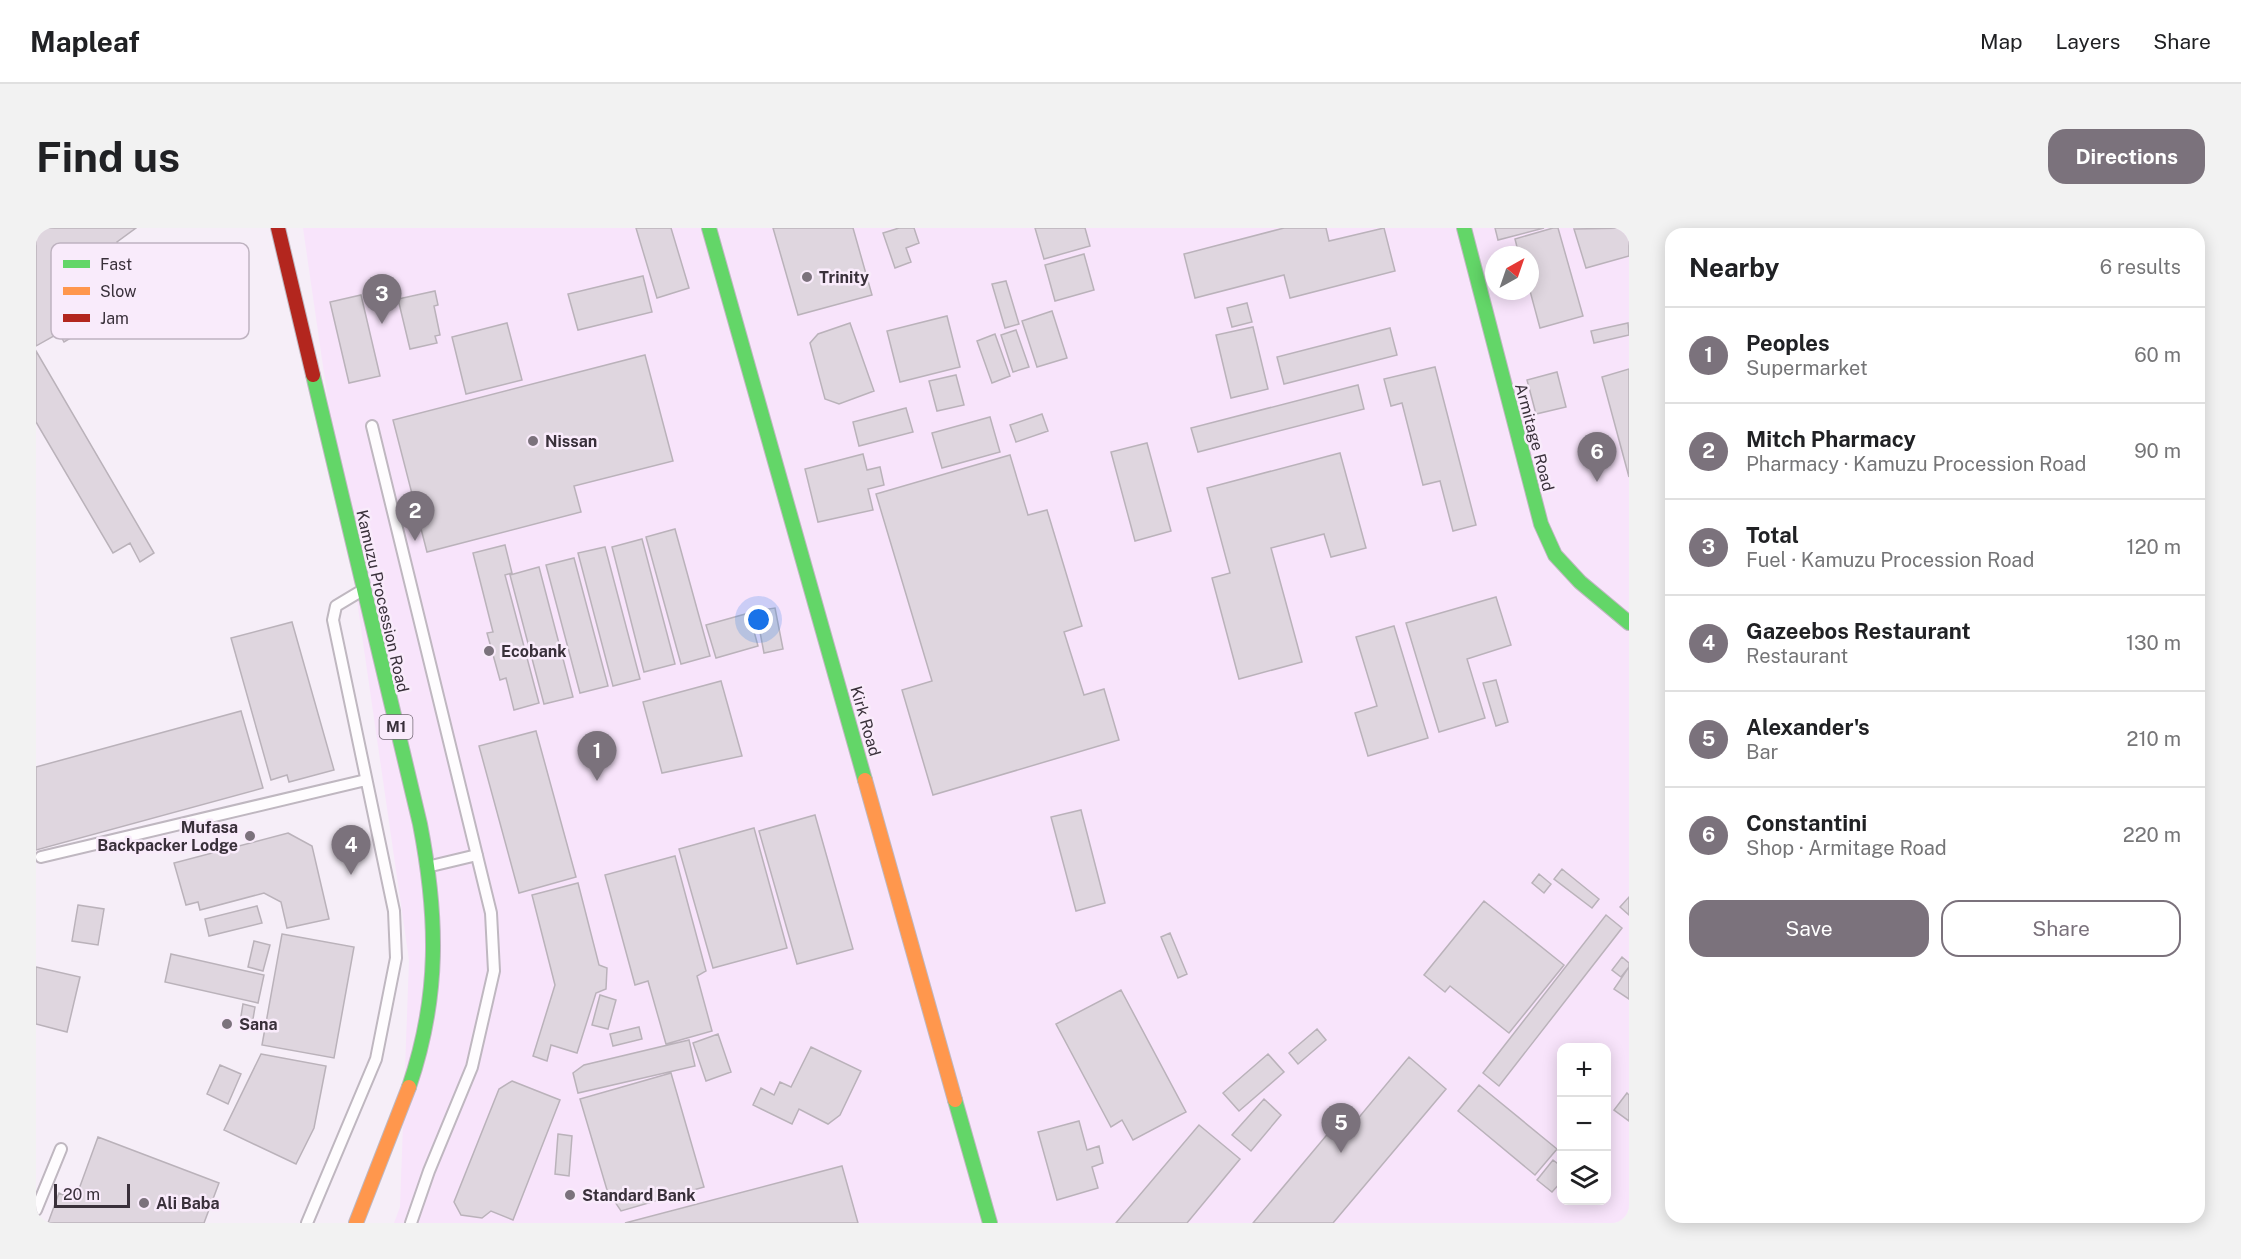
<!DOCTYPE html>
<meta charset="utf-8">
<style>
:root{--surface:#fff;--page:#f2f2f2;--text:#202124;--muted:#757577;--line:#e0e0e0;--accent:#7b727c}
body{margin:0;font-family:"Public Sans",sans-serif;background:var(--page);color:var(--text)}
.controls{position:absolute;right:18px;bottom:18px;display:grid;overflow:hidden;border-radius:12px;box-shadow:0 3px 15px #0003}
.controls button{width:54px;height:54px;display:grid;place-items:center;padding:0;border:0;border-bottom:2px solid var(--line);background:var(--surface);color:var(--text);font:30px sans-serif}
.compass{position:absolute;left:1449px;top:18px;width:54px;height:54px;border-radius:50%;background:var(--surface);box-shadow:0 3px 15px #0003;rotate:40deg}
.scale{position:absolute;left:18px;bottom:15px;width:76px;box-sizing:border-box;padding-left:6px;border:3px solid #39303a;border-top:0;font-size:16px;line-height:21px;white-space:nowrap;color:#39303a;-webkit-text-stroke:4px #f9ebfb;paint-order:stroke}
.you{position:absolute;left:723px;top:392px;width:21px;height:21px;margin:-15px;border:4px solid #fff;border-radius:50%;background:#1a73e8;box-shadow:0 0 0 9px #1a73e833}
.badge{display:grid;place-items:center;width:39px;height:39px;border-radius:50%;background:var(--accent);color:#fff;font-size:20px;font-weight:700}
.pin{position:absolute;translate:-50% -50px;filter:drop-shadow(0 2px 3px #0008)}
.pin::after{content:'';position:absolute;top:32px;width:21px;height:18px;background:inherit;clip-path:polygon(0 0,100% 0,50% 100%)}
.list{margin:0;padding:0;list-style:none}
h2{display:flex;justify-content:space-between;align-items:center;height:78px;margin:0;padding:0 24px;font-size:26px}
h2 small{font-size:20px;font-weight:400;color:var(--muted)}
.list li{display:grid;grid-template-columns:39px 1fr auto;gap:18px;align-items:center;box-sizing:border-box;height:96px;padding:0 24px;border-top:2px solid var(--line)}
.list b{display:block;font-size:22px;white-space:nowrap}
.list p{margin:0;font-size:20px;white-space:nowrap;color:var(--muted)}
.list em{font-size:20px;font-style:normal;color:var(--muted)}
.actions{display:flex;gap:12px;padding:18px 24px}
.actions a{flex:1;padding:14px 0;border:2px solid var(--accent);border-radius:18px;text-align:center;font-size:21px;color:var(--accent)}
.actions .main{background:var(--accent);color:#fff}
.icon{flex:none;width:33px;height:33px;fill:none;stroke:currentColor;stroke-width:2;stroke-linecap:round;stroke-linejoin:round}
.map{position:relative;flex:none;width:1593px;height:995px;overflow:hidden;border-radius:18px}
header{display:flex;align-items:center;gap:36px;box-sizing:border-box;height:84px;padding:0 30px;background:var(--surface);border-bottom:2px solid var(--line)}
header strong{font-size:28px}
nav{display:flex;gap:33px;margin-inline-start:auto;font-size:21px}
.intro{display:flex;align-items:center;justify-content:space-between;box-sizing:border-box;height:144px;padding:0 36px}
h1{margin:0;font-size:42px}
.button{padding:15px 27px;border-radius:18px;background:var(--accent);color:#fff;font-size:21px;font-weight:700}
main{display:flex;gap:36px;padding:0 36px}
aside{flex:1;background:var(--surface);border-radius:18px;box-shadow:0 3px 15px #0003}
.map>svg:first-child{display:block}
.built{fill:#f8e4fb;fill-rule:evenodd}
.building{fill:#dfd6df;stroke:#bab2ba;stroke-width:1.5}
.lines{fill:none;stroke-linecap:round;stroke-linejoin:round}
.lane-casing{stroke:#bfb7c0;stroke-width:14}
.fast-casing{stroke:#bfb7c0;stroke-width:16}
.slow-casing{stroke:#bfb7c0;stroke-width:16}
.jam-casing{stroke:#bfb7c0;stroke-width:16}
.lane{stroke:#fefcfe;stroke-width:10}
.fast{stroke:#63d668;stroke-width:14}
.slow{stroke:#ff974d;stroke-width:14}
.jam{stroke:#b3261e;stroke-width:14}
.poi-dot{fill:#7b727c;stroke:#f9ebfb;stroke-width:2}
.labels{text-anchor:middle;stroke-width:5;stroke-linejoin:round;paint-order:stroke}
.shield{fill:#f9ebfb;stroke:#736874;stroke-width:1.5}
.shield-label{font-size:15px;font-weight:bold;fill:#39303a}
.poi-label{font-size:16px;font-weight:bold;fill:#39303a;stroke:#f9ebfb;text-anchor:start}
.street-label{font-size:16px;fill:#39303a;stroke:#f9ebfb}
.key{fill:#f9ebfb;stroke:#bfb3c1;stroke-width:1.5}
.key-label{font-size:16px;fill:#39303a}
</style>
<header>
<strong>Mapleaf</strong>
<nav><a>Map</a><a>Layers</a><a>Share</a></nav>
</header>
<div class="intro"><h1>Find us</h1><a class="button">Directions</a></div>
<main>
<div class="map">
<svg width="1593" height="995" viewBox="0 0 1593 995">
<rect width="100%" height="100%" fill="#f6eef8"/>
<path class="built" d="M267,0H1593V995H358L364,979L373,732ZM1458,27H1494V63H1458ZM1526,820H1570V972H1526Z"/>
<path class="building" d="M0,0H100L81,14L104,54L38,92L45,104L28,114L23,105L0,118Z
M600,0H635L653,60L621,70Z
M737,0H817L836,67L762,87Z
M863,0H878L883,15L870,20L875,34L859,40L847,5Z
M999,0H1049L1054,18L1008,31Z
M1248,0H1290L1293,13L1348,0L1359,43L1254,70L1248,47L1159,70L1148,26Z
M1459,0H1508L1462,12Z
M1517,0H1522L1547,88L1504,100L1494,63V27H1483L1479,11Z
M1593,0V28L1550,40L1538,1Z
M1048,26L1058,62L1019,73L1009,37Z
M607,48L616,84L542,102L532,66Z
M970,53L983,96L969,100L956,56Z
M399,63L402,77L398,78L404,107L399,108L401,115L374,121L362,71Z
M325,67L344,148L313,155L294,74Z
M1211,75L1216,94L1196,99L1191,80Z
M1016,83L1031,130L1001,139L986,93Z
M911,88L924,139L864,154L851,103Z
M471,95L486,152L430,166L416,109Z
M814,95L838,163L803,176L789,171L774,115L782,106Z
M1592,95L1593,107L1558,115L1555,103Z
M1217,99L1232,161L1195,170L1180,107Z
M1354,100L1361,127L1248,156L1241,129Z
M980,102L993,139L977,144L965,107Z
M959,106L974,148L956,155L941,113Z
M0,123L118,325L104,334L94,315L77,325L0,194Z
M609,127L637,233L538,258L545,284L391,324L357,192Z
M1399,139L1440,297L1417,303L1404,253L1387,257L1366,175L1355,178L1348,151Z
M1593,141V249L1566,149Z
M1521,144L1530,179L1500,186L1491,152Z
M920,147L928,177L901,183L893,153Z
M1322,157L1328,181L1162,224L1155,200Z
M870,180L877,204L823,218L817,194Z
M1006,186L1012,203L980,214L974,197Z
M954,189L964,224L906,240L896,205Z
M1111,215L1135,303L1099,313L1075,224Z
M1304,225L1330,320L1295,329L1288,306L1235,320L1266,434L1203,451L1176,350L1194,345L1171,260Z
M827,226L831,242L844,239L848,257L832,261L837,282L782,294L769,241Z
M974,227L992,287L1011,282L1046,398L1028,404L1048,467L1068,461L1083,512L897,567L866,462L896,453L840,266Z
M639,301L674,428L645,436L610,309Z
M606,311L639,436L608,444L576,319Z
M469,317L476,345L469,347L503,475L478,482L470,450L464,452L451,405L457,404L437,325Z
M569,319L604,451L577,458L542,325Z
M538,330L572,458L544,465L510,337Z
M503,339L537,469L508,476L474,347Z
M1460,369L1475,417L1431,431L1449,490L1403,504L1370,395Z
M739,380L747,421L728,425L720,383Z
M713,385L722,418L680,430L670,397Z
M256,394L298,542L253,554L251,547L235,552L195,410Z
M1358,398L1392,510L1332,528L1319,485L1341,478L1320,409Z
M1460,452L1472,494L1460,498L1447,455Z
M685,453L706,528L626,545L607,474Z
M205,483L227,560L0,622V539Z
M500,503L540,649L483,665L443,518Z
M1045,582L1069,675L1040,683L1015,589Z
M779,587L817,721L761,736L723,603Z
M718,600L751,720L677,740L643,621Z
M252,605L276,618L293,691L251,700L245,674L228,665L164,682L162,674L150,677L138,635Z
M639,628L670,743L661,748L676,803L630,816L612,753L599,757L569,647Z
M1526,641L1563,671L1556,680L1518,651Z
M1503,646L1515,656L1508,665L1496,655Z
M542,655L563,737L571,740L570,761L560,765L541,825L515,817L511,833L497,828L519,757L496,667Z
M1593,669V687L1584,679Z
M1448,673L1528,737L1473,805L1414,758L1409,764L1388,747Z
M42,677L68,681L62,717L36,713Z
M221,678L226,695L173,708L169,691Z
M1570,687L1586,700L1463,858L1447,845Z
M1134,705L1151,746L1142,750L1125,709Z
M246,706L318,719L298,830L226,817Z
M218,713L234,717L227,743L212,739Z
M135,726L228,747L222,775L129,754Z
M1586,729L1593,735V739L1585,749L1576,742Z
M0,739L44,749L31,804L0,796Z
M1593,739V771L1578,761Z
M1085,762L1150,884L1097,912L1086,892L1075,899L1020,796Z
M564,767L580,772L572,801L556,797Z
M207,776L219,779L216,797L204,794Z
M603,799L606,811L577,818L574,806Z
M1281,801L1290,812L1262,836L1253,825Z
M682,806L695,844L670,853L657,815Z
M653,812L659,838L542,865L537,845L548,837Z
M775,819L825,843L804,887L792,896L763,881L756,896L717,877L725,860L738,867L744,854L755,859Z
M225,826L290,838L278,900L260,936L188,902Z
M1232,826L1248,844L1203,883L1187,865Z
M1373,829L1410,861L1297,995H1217L1310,884L1320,893Z
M184,837L205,846L192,876L171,866Z
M635,845L668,959L585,983L571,962L544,871Z
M476,853L524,872L477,992L455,983L446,990L425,987L418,974L463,861Z
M1443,857L1521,921L1499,947L1422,883Z
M1591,865L1593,867V893L1578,882Z
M1228,871L1245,887L1215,923L1196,907Z
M1043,893L1051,922L1063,918L1067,935L1056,939L1062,960L1021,972L1002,904Z
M1163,897L1204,931L1151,995H1080Z
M522,906L536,908L533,948L519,946Z
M62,909L183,955L168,995H12L23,965L39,972Z
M1517,932L1526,939V953L1516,964L1501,952Z
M806,938L822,995H589Z"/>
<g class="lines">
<defs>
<path id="lane" d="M336,198L455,685L458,743L436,839L393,943L375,995
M5,629L330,552
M395,638L441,627
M0,982L25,921
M271,995L340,831L360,730L358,683L297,392L300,378L325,363"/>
<path id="fast" d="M673,0L829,552
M1428,0L1505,296L1519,327L1544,354L1593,395
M277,147L384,596C402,689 404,768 373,859
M919,872L954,995"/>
<path id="slow" d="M829,552L919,872
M320,995L373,859"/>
<path id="jam" d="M242,0L277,147"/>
</defs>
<use href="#lane" class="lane-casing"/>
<use href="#fast" class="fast-casing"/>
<use href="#slow" class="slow-casing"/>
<use href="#jam" class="jam-casing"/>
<use href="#lane" class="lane"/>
<use href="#fast" class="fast"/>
<use href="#slow" class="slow"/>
<use href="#jam" class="jam"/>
</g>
<g class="poi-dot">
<circle cx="771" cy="49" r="6"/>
<circle cx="497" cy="213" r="6"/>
<circle cx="453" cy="423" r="6"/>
<circle cx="214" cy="608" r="6"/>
<circle cx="191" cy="796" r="6"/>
<circle cx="534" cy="967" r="6"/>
<circle cx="108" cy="975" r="6"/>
</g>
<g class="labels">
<rect class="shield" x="343.5" y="487" width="33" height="24" rx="4.5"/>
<g class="shield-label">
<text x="360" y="504">M1</text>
</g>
<g class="poi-label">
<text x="783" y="55">Trinity</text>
<text x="509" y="219">Nissan</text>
<text x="465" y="429">Ecobank</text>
<text x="202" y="605" text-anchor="end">Mufasa<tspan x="202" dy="18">Backpacker Lodge</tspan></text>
<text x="203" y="802">Sana</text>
<text x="546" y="973">Standard Bank</text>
<text x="120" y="981">Ali Baba</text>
</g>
<g class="street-label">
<text transform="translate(1499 209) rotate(75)" y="6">Armitage Road</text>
<text transform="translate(347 373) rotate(77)" y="6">Kamuzu Procession Road</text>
<text transform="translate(830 493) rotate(74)" y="6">Kirk Road</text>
</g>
</g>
<rect x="15" y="15" width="198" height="96" rx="9" class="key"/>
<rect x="27" y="32" width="27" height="8" fill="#63d668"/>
<rect x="27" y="59" width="27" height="8" fill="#ff974d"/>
<rect x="27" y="86" width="27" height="8" fill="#b3261e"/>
<g class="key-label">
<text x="64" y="42">Fast</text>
<text x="64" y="69">Slow</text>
<text x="64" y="96">Jam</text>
</g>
</svg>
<div class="controls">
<button>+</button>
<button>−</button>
<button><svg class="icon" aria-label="layers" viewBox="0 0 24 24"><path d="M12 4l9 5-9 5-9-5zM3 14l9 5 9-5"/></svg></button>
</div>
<svg class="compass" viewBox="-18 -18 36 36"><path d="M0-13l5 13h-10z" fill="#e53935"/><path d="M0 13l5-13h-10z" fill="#757577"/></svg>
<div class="scale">20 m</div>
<div class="you"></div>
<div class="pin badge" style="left:561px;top:553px">1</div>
<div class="pin badge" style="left:379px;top:313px">2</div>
<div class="pin badge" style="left:346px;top:96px">3</div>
<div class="pin badge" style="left:315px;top:647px">4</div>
<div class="pin badge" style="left:1305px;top:925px">5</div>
<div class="pin badge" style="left:1561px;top:254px">6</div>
</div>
<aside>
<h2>Nearby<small>6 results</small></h2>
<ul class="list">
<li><span class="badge">1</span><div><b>Peoples</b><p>Supermarket</p></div><em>60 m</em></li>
<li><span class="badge">2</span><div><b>Mitch Pharmacy</b><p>Pharmacy · Kamuzu Procession Road</p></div><em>90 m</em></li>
<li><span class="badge">3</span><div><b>Total</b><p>Fuel · Kamuzu Procession Road</p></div><em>120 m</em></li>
<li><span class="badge">4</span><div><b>Gazeebos Restaurant</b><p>Restaurant</p></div><em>130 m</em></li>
<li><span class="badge">5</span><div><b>Alexander's</b><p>Bar</p></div><em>210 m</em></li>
<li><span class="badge">6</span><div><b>Constantini</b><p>Shop · Armitage Road</p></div><em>220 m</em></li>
</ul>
<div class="actions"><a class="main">Save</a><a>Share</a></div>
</aside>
</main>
